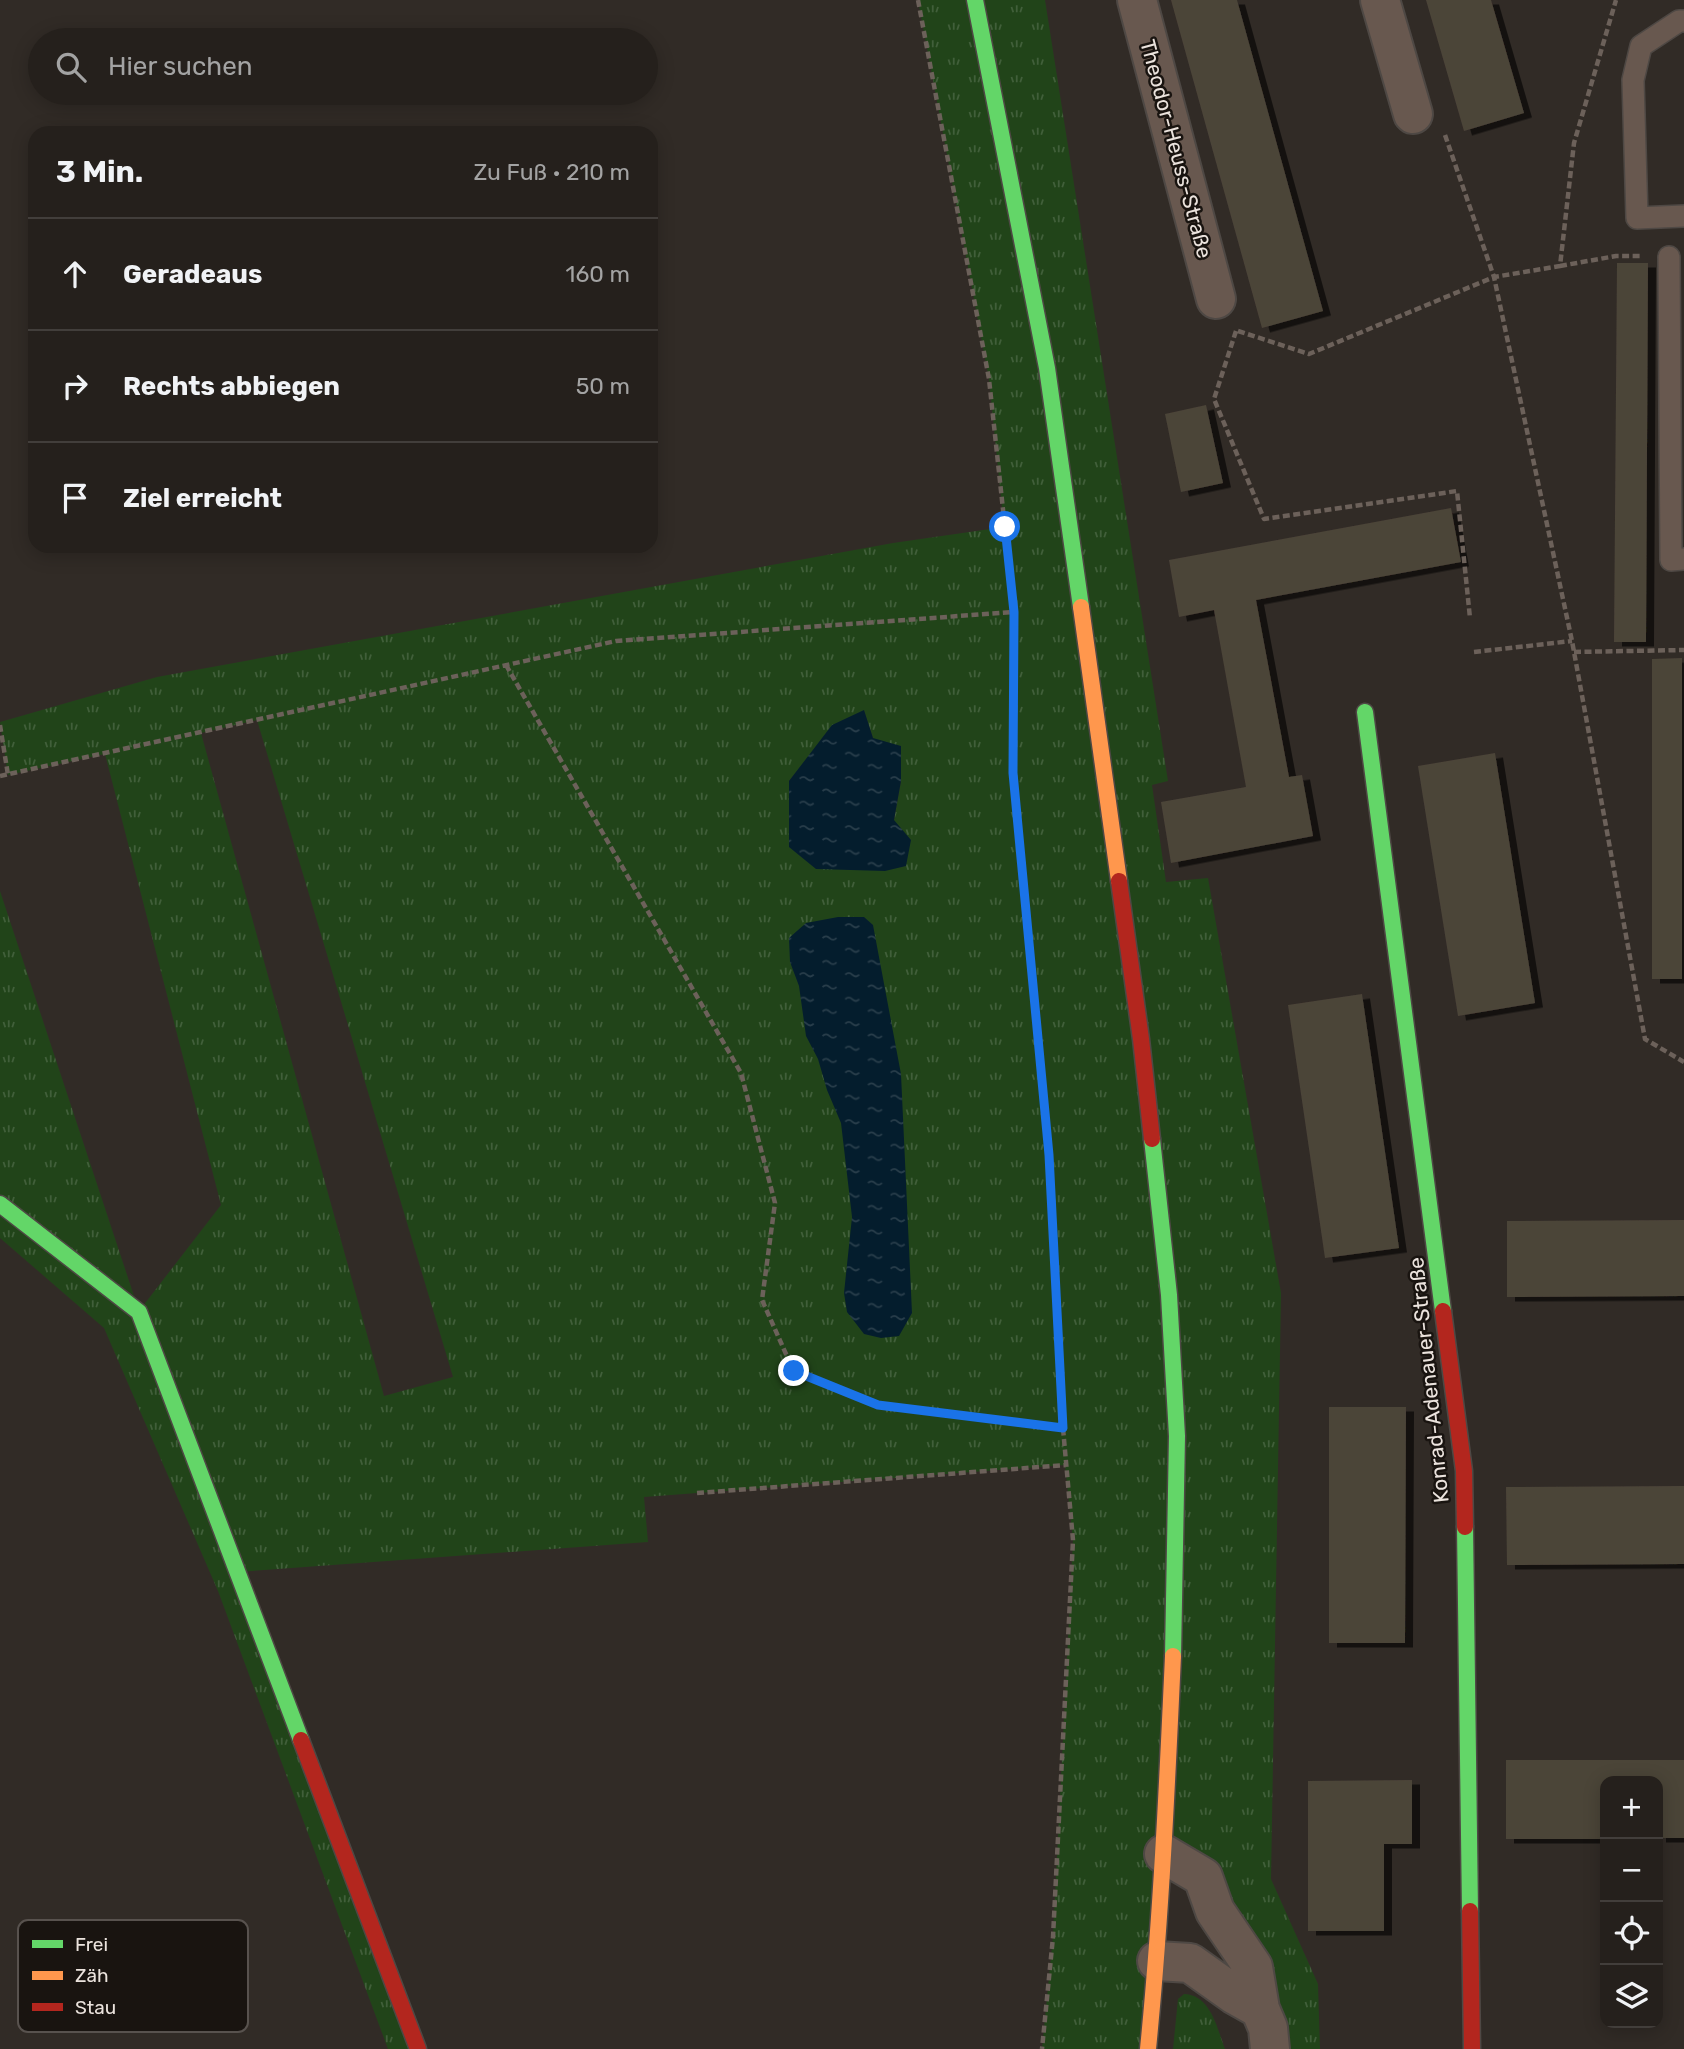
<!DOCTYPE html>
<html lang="de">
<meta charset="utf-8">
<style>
:root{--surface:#25201c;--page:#2d2825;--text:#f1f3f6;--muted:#a3a3a3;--line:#423e3b}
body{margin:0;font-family:Rubik,sans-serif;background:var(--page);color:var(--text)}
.controls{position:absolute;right:21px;bottom:21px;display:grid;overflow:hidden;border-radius:14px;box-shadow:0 4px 18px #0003}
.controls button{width:63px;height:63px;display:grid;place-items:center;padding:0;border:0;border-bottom:2px solid var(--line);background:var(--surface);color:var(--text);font:35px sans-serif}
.stop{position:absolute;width:21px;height:21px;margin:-16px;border:5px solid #1a73e8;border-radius:50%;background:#fff}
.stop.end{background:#1a73e8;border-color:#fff;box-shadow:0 2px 7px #0008}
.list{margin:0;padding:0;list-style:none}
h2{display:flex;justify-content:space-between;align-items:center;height:91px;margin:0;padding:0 28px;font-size:30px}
h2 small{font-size:23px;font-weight:400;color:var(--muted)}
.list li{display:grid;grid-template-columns:46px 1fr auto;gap:21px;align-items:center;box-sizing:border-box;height:112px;padding:0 28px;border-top:2px solid var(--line)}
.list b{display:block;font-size:26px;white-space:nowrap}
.list em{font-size:23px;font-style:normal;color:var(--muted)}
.icon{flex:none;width:38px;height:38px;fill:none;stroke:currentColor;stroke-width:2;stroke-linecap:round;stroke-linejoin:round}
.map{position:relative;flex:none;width:1684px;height:2049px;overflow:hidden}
.search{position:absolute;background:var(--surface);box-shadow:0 4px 18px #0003;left:28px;top:28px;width:630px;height:77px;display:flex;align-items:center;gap:18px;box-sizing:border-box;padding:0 24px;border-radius:38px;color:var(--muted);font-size:26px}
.panel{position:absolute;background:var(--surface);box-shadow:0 4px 18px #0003;left:28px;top:126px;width:630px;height:427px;border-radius:21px}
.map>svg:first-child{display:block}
.grass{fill:url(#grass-tufts);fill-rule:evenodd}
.water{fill:url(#water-ripples)}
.building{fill:#4c4439;filter:url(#shadow)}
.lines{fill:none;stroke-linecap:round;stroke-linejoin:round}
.lane-casing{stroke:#4e4844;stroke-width:24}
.street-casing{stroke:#4e4844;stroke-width:42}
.fast-casing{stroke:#4e4844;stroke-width:19}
.slow-casing{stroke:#4e4844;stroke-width:19}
.jam-casing{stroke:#4e4844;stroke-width:19}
.path{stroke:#6c615a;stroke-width:4.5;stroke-dasharray:7 3.5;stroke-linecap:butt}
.lane{stroke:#68584f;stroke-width:21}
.street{stroke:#68584f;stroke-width:38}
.fast{stroke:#63d668;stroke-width:16}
.slow{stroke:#ff974d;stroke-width:16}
.jam{stroke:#b3261e;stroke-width:16}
.route{stroke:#1a73e8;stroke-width:9}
.labels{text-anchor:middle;stroke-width:5;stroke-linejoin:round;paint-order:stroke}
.street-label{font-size:21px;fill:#ebe3dd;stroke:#191410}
.key{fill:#191410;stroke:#58524e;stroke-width:2}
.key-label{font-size:19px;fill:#ebe3dd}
</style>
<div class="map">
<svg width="1684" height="2049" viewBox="0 0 1684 2049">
<defs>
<pattern id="grass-tufts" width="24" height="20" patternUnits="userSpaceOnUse" patternTransform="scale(1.75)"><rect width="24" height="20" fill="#214419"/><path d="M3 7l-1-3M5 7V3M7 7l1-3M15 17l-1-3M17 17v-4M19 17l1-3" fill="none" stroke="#415f3a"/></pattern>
<pattern id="water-ripples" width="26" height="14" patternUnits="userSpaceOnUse" patternTransform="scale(1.75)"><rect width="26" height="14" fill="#041d2d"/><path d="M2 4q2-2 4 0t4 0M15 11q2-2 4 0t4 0" fill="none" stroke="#293e4b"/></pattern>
<filter id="shadow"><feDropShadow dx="8" dy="4.5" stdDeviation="0" flood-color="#0009"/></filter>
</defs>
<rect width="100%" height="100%" fill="#312b26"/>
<path class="grass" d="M918,0H1045L1168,781L1152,785L1166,882L1208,878L1281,1293L1271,1879L1318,1984L1320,2049H1270L1253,1967L1165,1855L1148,2049H1042L1053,1937L1073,1540L1065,1465L644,1497L648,1542L238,1572L418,2049H388L218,1591L104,1328L0,1238V891L139,1311L221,1205L105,754L8,775L0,722L157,677L893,543L1004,527L989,379ZM864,711L873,738L901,781L894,820L789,781L809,756ZM257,720L453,1377L384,1396L201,733Z
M1184,1994C1211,1995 1217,2028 1225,2049H1173L1178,1999Z"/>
<path class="water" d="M864,710L873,738L901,746V781L894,820L911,840L906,866L885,871L816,869L789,847V781L832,725Z
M838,917H864L873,925L901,1074L912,1313L899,1336L881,1338L864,1334L847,1312L844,1293L852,1217L841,1123L827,1090L818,1059L806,1036L799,986L790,962L789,938L806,923Z"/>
<path class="building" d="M1171,0H1237L1323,311L1262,328Z
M1426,0H1491L1524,113L1464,131Z
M1617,263H1648L1646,642H1614Z
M1206,405L1223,483L1181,492L1165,414Z
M1451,508L1461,562L1256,600L1289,777L1302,775L1313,836L1171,863L1161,802L1246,787L1214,610L1179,617L1169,560Z
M1682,658V979H1652V659Z
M1495,753L1535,1003L1458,1016L1418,766Z
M1362,994L1399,1248L1325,1258L1288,1005Z
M1684,1220V1296L1507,1297V1221Z
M1329,1407H1406L1405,1643H1329Z
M1684,1486V1564L1507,1565L1506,1487Z
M1506,1760H1684V1838H1658V1781H1605V1839H1506Z
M1412,1780V1844H1384V1931H1308V1781Z"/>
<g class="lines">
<defs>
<path id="lane" d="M1684,21H1679L1641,46L1633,80L1637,218L1684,216
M1669,257L1671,560L1684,559"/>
<path id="street" d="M1137,0L1216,299
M1380,0L1413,114
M1164,1854L1203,1877L1215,1911L1253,1967L1260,2009L1268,2028L1270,2049
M1157,1961L1190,1963L1235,1995L1260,2009"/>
<path id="fast" d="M975,0L1047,368L1081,607
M1365,712L1443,1311
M1152,1139L1169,1295L1177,1436L1173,1656
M0,1204L139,1312L301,1740
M1465,1527L1470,1911"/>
<path id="slow" d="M1081,607L1119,881
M1148,2049C1161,1918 1167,1788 1173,1656"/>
<path id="jam" d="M1119,881L1141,1039L1152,1139
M1443,1311L1464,1471L1465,1527
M301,1740L418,2049
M1470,1911L1472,2049"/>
</defs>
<use href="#lane" class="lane-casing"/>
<use href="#street" class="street-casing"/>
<use href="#fast" class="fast-casing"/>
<use href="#slow" class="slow-casing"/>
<use href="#jam" class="jam-casing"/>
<path class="path" d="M918,0L989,379L1014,612L1013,773L1049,1155L1063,1428L1073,1540L1053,1937L1042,2049
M1445,135L1494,277L1572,641L1645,1039L1684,1062
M1560,266L1616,256H1642
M1236,331L1214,399L1264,519L1457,491L1470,618
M1238,331L1309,354L1494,277L1560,266L1574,143L1616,0
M1474,652L1572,641
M1574,652L1684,650
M506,665L741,1073L775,1203L762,1300L794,1372L878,1405L1063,1428
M0,725L8,775
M0,776L616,641L1014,612
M697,1493L1066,1465"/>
<use href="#lane" class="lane"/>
<use href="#street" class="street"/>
<use href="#fast" class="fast"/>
<use href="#slow" class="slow"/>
<use href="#jam" class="jam"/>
</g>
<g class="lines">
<path class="route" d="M794,1371L878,1405L1063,1428L1049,1155L1013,773L1014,612L1005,527"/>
</g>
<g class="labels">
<g class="street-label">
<text transform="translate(1176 149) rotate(75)" y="7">Theodor-Heuss-Straße</text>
<text transform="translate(1429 1380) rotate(-96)" y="7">Konrad-Adenauer-Straße</text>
</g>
</g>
<rect x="18" y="1920" width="230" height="112" rx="10" class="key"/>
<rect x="32" y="1940" width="31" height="8" fill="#63d668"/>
<rect x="32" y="1971" width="31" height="9" fill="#ff974d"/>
<rect x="32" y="2003" width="31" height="8" fill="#b3261e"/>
<g class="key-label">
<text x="75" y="1951">Frei</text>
<text x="75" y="1982">Zäh</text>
<text x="75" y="2014">Stau</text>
</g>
</svg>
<div class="controls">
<button>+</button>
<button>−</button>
<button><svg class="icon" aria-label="locate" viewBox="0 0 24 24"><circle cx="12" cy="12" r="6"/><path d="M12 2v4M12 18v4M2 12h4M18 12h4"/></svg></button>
<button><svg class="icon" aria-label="layers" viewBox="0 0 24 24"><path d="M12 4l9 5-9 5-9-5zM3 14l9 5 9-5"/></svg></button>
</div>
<div class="stop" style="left:1005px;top:527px"></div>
<div class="stop end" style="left:794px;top:1371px"></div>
<div class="search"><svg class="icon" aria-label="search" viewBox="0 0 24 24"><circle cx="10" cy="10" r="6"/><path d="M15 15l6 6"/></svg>Hier suchen</div>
<section class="panel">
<h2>3 Min.<small>Zu Fuß · 210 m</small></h2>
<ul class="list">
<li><svg class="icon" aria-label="ahead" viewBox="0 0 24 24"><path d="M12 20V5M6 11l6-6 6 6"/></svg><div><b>Geradeaus</b></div><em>160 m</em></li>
<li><svg class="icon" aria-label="right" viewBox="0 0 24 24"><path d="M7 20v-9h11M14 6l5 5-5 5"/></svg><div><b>Rechts abbiegen</b></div><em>50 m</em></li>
<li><svg class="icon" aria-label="arrive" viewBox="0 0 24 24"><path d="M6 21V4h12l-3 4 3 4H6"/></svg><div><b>Ziel erreicht</b></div></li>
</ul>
</section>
</div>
